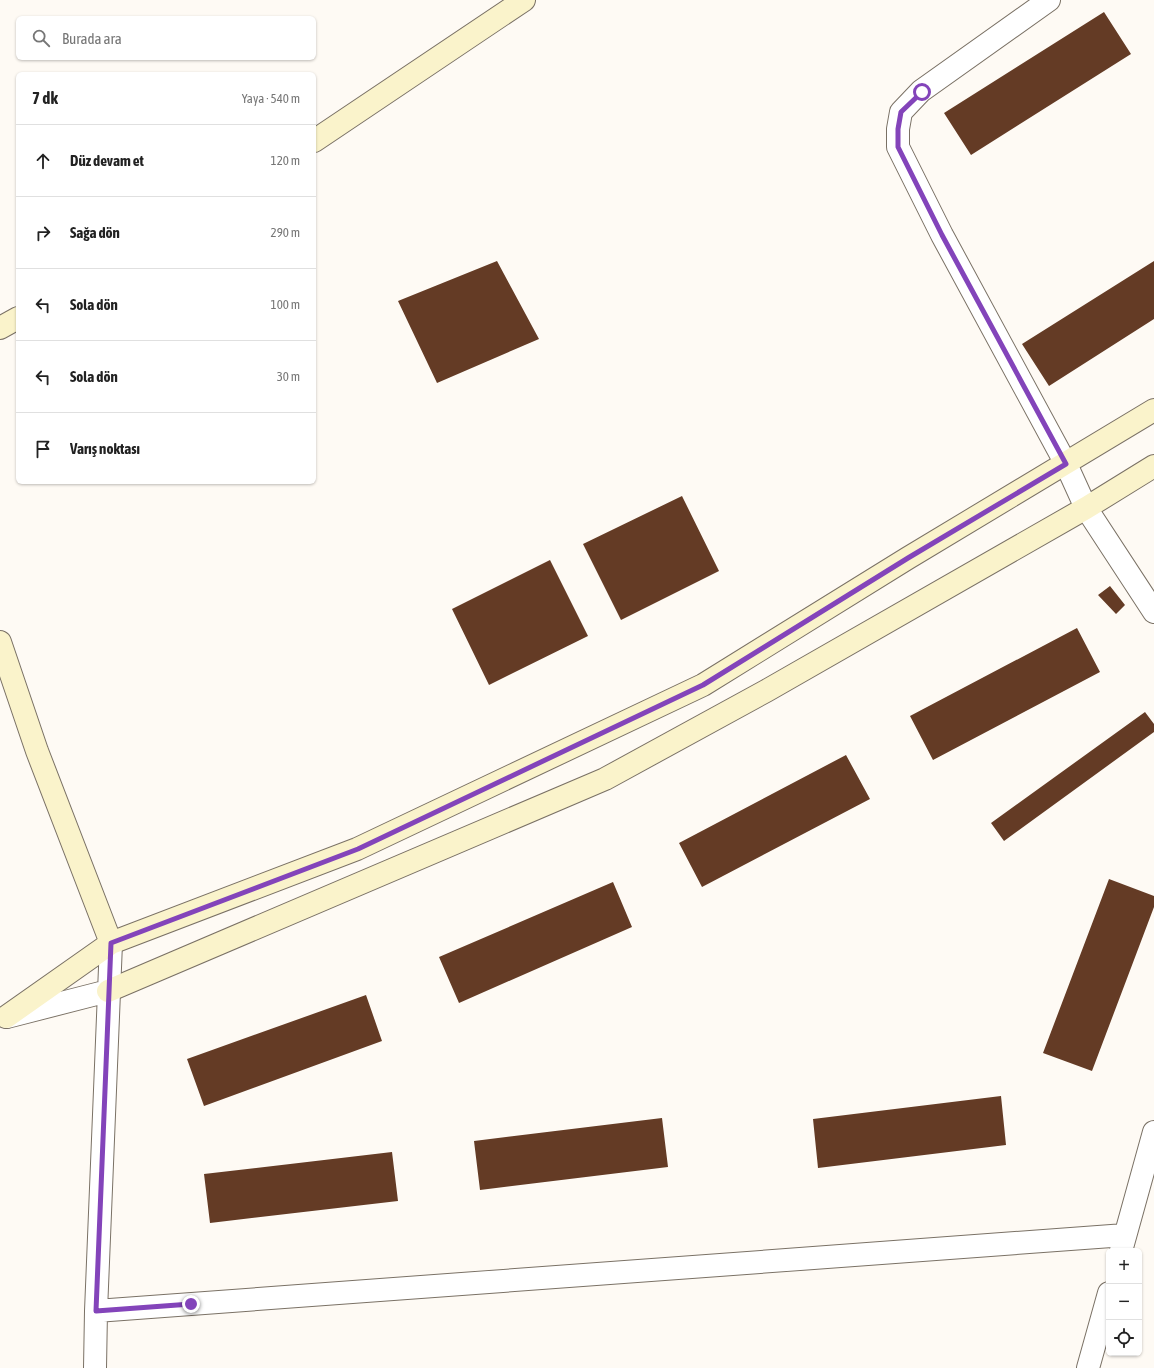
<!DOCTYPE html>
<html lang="tr">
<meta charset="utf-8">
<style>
:root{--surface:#fff;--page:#f6f6f6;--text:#222;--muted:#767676;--line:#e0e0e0}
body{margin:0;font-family:"Asap Condensed",sans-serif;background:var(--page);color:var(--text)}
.controls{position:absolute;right:12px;bottom:12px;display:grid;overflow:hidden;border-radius:6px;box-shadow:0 1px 3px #0004}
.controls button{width:36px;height:36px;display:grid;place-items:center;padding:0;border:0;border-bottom:1px solid var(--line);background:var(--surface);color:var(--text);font:20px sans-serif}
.stop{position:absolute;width:12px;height:12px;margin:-9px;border:3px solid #8344ba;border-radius:50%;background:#fff}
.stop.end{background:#8344ba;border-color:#fff;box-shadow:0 1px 4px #0008}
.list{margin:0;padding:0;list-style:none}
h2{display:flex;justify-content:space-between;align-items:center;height:52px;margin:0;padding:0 16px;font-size:17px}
h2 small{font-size:13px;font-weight:400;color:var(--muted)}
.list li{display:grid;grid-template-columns:26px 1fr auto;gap:12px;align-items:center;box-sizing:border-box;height:72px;padding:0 16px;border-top:1px solid var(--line)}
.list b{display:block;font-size:15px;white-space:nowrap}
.list em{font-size:13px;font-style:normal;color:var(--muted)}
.icon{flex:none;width:22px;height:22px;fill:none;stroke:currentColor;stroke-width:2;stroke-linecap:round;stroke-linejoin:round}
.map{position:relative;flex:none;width:1154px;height:1368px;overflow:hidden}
.search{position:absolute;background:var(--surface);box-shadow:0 1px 3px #0004;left:16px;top:16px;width:300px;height:44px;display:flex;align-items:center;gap:10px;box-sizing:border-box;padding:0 14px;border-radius:6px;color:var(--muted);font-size:15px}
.panel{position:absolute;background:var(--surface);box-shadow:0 1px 3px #0004;left:16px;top:72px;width:300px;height:412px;border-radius:6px}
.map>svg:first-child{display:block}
.building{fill:#643b25}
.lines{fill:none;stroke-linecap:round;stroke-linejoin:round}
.street-casing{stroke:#7a7165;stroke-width:24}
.secondary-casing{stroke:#7a7165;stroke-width:24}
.street{stroke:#fff;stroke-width:22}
.secondary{stroke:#faf3cb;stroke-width:22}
.route{stroke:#8344ba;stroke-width:5}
</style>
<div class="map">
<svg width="1154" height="1368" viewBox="0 0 1154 1368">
<rect width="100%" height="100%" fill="#fefaf4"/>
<path class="building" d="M1104,12L1131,54L971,155L944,113Z
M497,261L539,339L437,383L398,301Z
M1154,261V319L1049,386L1022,344Z
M682,496L719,571L621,620L583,544Z
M550,560L588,636L489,685L452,609Z
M1110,586L1125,605L1116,614L1098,595Z
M1077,628L1100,672L933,760L910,716Z
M1145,712L1154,724V732L1004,841L991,823Z
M846,755L870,799L702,887L679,843Z
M1109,879L1154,896V907L1092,1071L1043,1053Z
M613,882L632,927L459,1003L439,957Z
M366,995L382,1041L204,1106L187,1059Z
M1001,1096L1006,1145L818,1168L813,1119Z
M662,1118L668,1167L480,1190L474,1141Z
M392,1152L398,1201L210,1223L204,1174Z"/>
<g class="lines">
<defs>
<path id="street" d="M1049,0L921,91L901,112L898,129V147L942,235L1066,464L1086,508L1154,612
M7,1017L108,991
M1121,1251L1154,1132
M96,1311L1125,1235
M95,1368L96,1311L111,943
M1088,1368L1109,1293"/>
<path id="secondary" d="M314,141L524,0
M0,328L18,318
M0,642L37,751L111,943
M108,991L605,779L766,691L1086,508L1154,466
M6,1017L111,943L357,849L703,685L908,558L1154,410"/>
</defs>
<use href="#street" class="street-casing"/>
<use href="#secondary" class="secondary-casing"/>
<use href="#street" class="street"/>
<use href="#secondary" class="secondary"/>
</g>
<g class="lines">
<path class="route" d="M191,1304L96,1311L111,943L358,849L703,685L908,558L1066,464L942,235L898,147V129L901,112L922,92"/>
</g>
</svg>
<div class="controls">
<button>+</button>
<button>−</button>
<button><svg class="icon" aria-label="locate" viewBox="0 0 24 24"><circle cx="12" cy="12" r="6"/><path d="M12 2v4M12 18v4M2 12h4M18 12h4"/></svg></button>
</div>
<div class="stop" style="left:922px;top:92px"></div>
<div class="stop end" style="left:191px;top:1304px"></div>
<div class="search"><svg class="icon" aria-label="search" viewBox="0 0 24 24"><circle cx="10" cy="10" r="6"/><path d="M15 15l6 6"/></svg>Burada ara</div>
<section class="panel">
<h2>7 dk<small>Yaya · 540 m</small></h2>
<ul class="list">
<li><svg class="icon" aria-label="ahead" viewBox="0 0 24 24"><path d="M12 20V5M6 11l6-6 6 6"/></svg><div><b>Düz devam et</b></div><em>120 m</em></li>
<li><svg class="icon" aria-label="right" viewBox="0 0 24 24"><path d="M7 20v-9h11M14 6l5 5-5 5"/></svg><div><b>Sağa dön</b></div><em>290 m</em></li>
<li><svg class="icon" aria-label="left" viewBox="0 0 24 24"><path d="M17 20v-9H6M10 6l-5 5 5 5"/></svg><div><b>Sola dön</b></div><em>100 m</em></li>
<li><svg class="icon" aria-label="left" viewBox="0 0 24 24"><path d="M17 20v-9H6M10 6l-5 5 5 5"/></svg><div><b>Sola dön</b></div><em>30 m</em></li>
<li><svg class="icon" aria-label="arrive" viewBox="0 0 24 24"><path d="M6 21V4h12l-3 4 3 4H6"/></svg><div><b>Varış noktası</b></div></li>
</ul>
</section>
</div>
